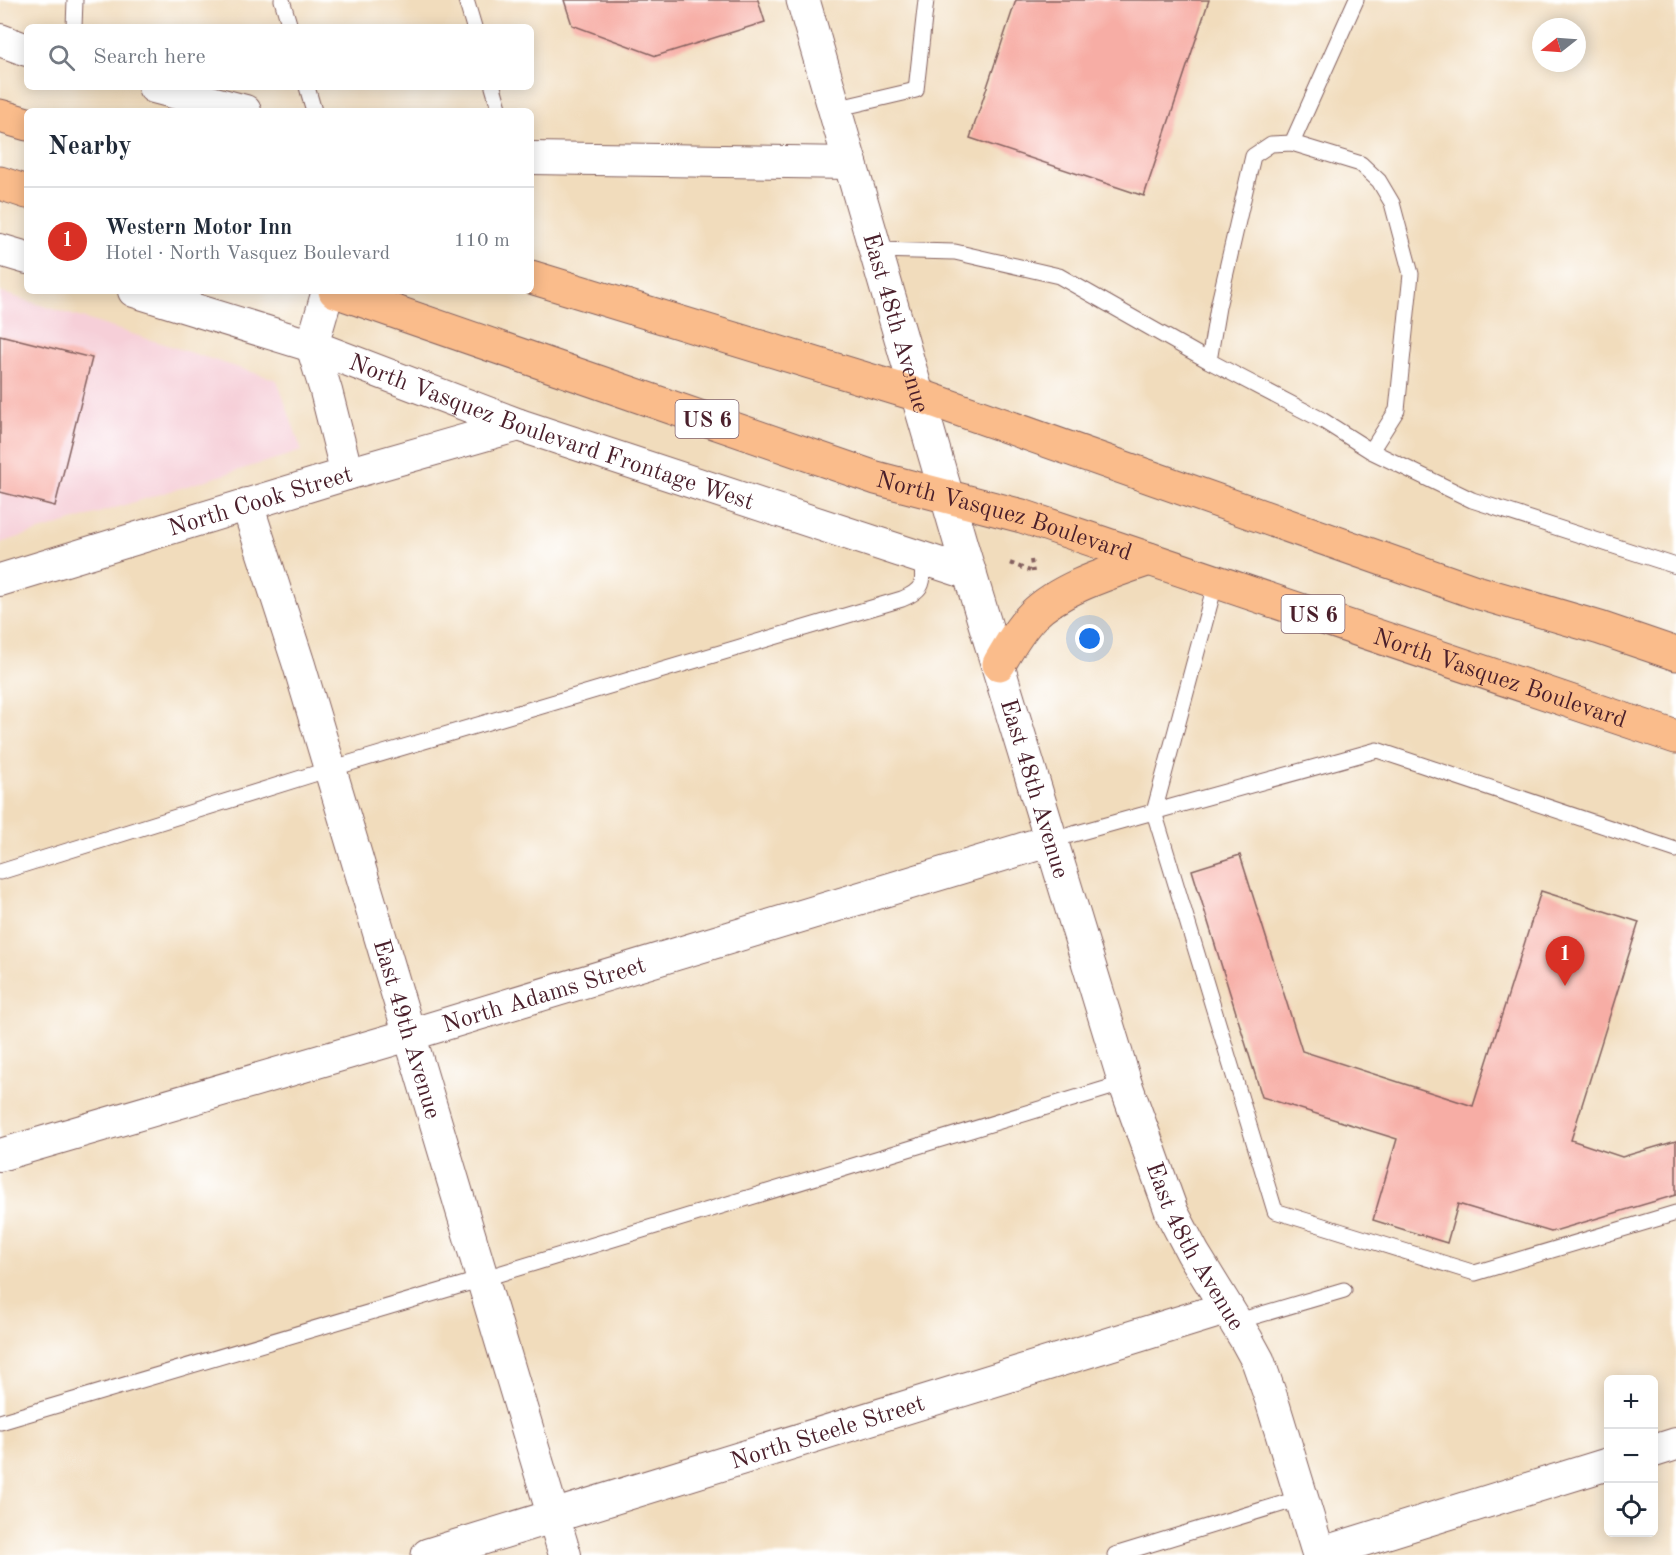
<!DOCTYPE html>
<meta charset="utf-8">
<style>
:root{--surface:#fff;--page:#f6f6f7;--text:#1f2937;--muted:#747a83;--line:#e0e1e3;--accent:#d93025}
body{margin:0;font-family:"Old Standard TT",serif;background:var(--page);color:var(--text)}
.controls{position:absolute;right:18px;bottom:18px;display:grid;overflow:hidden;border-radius:9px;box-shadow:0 3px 15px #0003}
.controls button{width:54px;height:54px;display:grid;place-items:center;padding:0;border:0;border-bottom:2px solid var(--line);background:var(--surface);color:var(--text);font:30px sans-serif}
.compass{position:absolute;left:1532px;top:18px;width:54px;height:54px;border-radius:50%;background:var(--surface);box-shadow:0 3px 15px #0003;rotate:253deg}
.you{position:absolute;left:1090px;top:639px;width:21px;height:21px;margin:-15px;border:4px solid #fff;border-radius:50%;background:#1a73e8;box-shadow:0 0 0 9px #1a73e833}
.badge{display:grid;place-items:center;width:39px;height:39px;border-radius:50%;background:var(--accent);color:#fff;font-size:20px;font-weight:700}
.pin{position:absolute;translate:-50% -50px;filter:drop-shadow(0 2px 3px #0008)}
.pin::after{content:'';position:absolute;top:32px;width:21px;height:18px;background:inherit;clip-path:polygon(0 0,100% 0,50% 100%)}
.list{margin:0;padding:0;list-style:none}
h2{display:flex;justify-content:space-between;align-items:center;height:78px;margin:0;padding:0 24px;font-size:26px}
h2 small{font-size:20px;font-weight:400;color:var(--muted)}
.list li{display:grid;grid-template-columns:39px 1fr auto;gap:18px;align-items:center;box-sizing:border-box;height:108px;padding:0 24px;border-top:2px solid var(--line)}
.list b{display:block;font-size:22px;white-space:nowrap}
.list p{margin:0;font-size:20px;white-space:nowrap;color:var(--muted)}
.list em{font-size:20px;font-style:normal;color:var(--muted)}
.icon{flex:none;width:33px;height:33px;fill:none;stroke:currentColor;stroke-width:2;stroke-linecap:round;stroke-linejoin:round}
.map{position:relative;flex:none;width:1676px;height:1555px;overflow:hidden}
.search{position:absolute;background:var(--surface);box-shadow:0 3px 15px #0003;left:24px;top:24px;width:510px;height:66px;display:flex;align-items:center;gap:15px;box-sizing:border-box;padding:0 21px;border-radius:9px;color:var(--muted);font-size:22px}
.panel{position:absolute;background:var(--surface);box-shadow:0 3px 15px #0003;left:24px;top:108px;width:510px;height:186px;border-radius:9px}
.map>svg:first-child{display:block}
.built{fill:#f6cfd8}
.building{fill:#f7ada5}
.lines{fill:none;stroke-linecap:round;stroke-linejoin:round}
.service-casing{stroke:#84615e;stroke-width:17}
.minor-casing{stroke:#84615e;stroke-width:34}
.tertiary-casing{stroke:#84615e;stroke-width:35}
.trunk-casing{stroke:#84615e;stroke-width:35}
.path{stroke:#84615e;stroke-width:4;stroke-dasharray:4.5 4.5;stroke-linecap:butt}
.service{stroke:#fff;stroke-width:15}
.minor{stroke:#fff;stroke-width:32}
.tertiary{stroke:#fff;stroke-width:33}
.trunk{stroke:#fabc8b;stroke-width:33}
.labels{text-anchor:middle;stroke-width:5;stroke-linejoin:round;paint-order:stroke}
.shield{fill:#fff;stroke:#80626b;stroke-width:1.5}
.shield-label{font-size:22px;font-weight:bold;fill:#4a1f2b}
.street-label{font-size:24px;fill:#4a1f2b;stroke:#fff}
</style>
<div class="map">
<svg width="1676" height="1555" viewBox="0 0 1676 1555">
<rect width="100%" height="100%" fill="#fff"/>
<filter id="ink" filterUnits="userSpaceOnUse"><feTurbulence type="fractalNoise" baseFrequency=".0167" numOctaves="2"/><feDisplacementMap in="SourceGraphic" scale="12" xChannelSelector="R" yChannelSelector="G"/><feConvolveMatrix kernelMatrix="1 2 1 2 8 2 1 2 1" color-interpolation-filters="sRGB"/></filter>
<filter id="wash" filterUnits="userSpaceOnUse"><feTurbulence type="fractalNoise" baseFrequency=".008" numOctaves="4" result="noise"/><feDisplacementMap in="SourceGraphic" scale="24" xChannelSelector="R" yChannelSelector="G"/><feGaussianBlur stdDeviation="1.35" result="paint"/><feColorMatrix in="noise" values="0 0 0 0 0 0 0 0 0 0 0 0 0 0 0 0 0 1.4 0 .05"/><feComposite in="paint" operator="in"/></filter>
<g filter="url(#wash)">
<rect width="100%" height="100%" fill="#f1dcbc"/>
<path class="built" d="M0,292L277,380L302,451L0,543Z"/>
<g id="blocks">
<path class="building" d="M564,0H758L765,22L656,56L572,25Z
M1016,0H1209L1144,196L970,138Z
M0,335L92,358L55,506L0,492Z
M1240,855L1302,1051L1473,1106L1541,891L1639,922L1571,1140L1622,1157L1676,1141V1195L1551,1232L1458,1204L1447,1243L1373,1220L1397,1139L1262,1097L1192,870Z"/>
</g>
</g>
<g filter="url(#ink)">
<use href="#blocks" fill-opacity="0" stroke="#84615e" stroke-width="1.5"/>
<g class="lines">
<defs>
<path id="service" d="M282,0L290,27
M466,0L474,27
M74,27L75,0
M307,87L314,111
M493,87L500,111
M835,109L916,90L926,0
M1292,143L1356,0
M876,250L955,252L1059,276L1209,361L1322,420L1371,451L1472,500L1676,566
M1209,361L1218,307L1253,156L1271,144L1292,143L1361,164L1379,181L1392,203L1411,274L1397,410L1371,451
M1216,581L1154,812L1275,1211L1475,1273L1676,1213
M1052,840L1377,750L1676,850
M0,872L330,769L902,599C926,589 924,581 921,559
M1235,1322L1344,1290
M0,1422L482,1279L1125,1083
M1115,1555L1301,1498"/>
<g id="minor">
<path d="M0,40L27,50"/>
<path d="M154,87L245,111"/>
<path d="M531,158L851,163"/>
<path d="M0,250L27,258"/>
<path id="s1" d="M134,291L312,346L519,425L971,574"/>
<path d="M328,291L312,346L326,391L347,474"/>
<path id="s2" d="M247,504L299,665L565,1555"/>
<path id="s3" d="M0,580L347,474L519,425"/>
<path id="s4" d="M0,1155L409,1035L1052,840"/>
<path d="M1654,1451L1676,1444"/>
<path d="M1318,1554L1608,1464"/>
</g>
<g id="tertiary">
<path id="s5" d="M803,0L961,545L1125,1083L1172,1213L1193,1253L1246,1339L1258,1361L1271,1398L1319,1555"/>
<path id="s6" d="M428,1555L1227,1308"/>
</g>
<g id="trunk">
<path d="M0,116L27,124"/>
<path d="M0,183L27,192"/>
<path d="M531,277L918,395L1473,591L1600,628L1676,654"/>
<path id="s7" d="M335,291L876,478L1022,516L1676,737"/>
<path d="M999,664C1009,647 1019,629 1033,615C1061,587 1113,572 1149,559"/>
</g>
</defs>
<use href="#service" class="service-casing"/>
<use href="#minor" class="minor-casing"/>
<use href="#tertiary" class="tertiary-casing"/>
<use href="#trunk" class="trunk-casing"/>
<path class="path" d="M1031,560L1033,572
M1010,563L1030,571"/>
<use href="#service" class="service"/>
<use href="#minor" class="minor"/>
<use href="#tertiary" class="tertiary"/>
<use href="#trunk" class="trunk"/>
</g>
</g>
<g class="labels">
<g class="shield">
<rect x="675.5" y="400" width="63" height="38" rx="4.5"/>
<rect x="1281.5" y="595" width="63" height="38" rx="4.5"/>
</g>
<g class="shield-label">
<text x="707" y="427">US 6</text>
<text x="1313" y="622">US 6</text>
</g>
<g class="street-label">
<text dy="8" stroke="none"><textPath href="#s5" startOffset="336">East 48th Avenue</textPath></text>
<text dy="8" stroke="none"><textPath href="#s1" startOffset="441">North Vasquez Boulevard Frontage West</textPath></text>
<text dy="8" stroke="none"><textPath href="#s3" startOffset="272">North Cook Street</textPath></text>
<text dy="8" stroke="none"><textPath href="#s7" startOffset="706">North Vasquez Boulevard</textPath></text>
<text dy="8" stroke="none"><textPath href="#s7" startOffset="1228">North Vasquez Boulevard</textPath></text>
<text dy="8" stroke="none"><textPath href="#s5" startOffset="822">East 48th Avenue</textPath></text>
<text dy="8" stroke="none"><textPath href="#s4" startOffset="567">North Adams Street</textPath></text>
<text dy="8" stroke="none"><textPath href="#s2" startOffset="549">East 49th Avenue</textPath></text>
<text dy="8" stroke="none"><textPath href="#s5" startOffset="1308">East 48th Avenue</textPath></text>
<text dy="8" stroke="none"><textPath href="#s6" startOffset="418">North Steele Street</textPath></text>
</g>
</g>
</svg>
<div class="controls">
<button>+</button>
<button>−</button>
<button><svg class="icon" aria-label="locate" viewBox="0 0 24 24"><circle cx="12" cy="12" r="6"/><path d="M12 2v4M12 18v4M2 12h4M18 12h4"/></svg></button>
</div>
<svg class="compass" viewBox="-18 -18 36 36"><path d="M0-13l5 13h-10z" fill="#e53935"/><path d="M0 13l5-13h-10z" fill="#747a83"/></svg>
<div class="you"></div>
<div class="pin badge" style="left:1565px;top:986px">1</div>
<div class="search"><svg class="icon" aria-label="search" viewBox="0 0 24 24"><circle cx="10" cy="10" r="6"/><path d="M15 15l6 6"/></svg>Search here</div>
<section class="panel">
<h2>Nearby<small></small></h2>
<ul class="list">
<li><span class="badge">1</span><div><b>Western Motor Inn</b><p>Hotel · North Vasquez Boulevard</p></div><em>110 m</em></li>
</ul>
</section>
</div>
